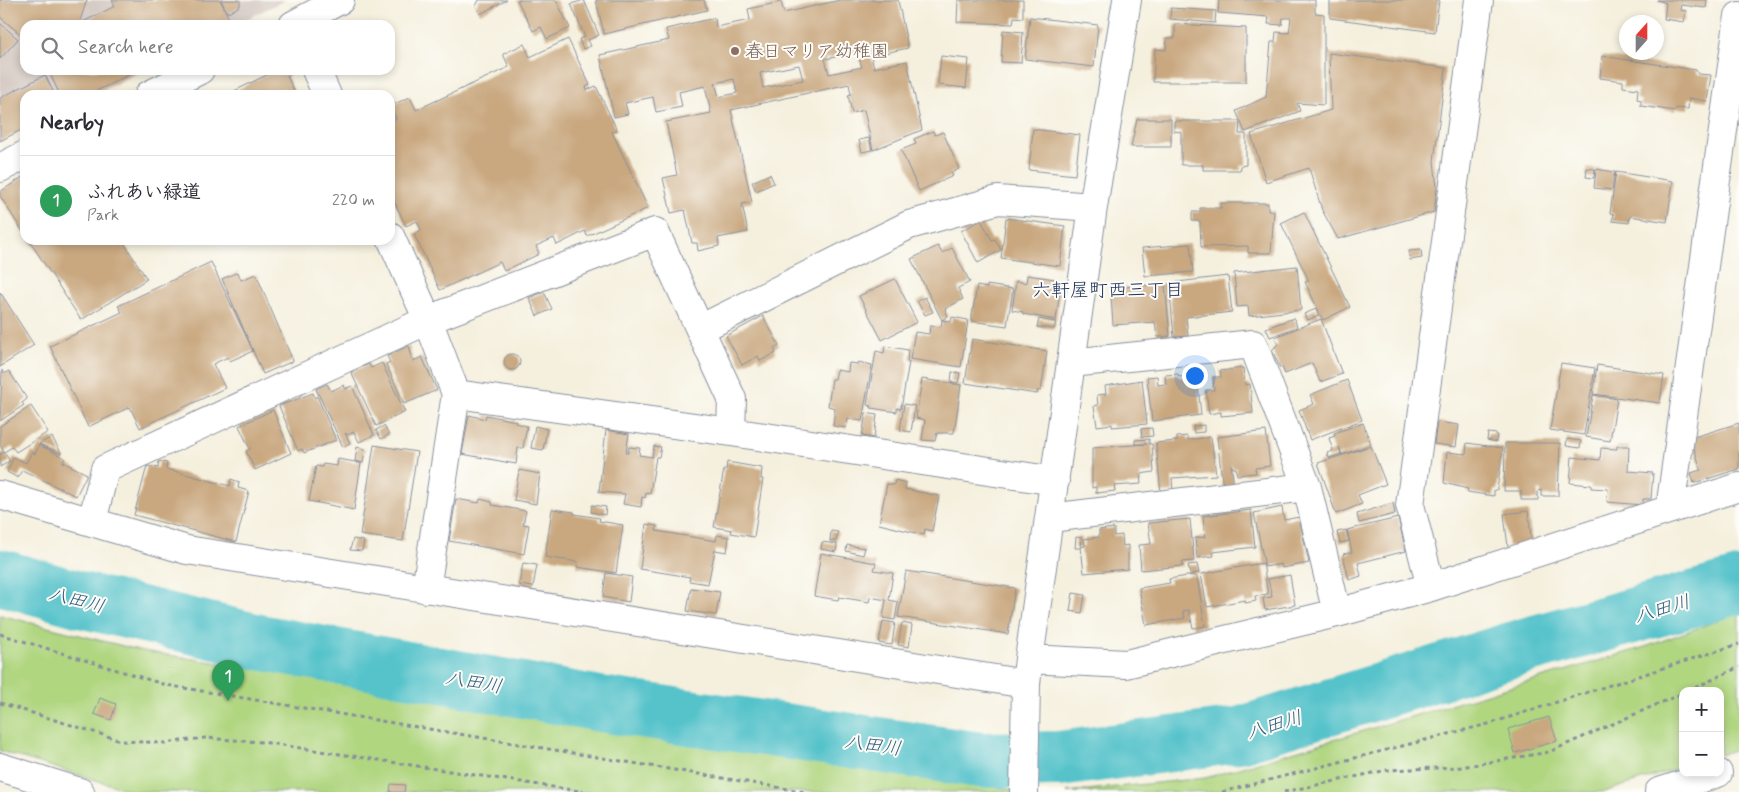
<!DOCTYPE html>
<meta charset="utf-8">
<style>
:root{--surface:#fff;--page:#f7f7f7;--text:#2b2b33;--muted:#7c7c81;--line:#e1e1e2;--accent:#d1495b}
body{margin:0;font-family:Mynerve,"Klee One",sans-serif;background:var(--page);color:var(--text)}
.controls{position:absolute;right:15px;bottom:15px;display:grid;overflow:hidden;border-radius:10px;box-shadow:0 2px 8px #0003}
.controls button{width:45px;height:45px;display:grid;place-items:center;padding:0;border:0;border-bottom:1px solid var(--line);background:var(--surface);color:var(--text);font:25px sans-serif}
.compass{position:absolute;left:1619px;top:15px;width:45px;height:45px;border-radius:50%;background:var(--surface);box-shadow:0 2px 8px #0003;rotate:21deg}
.you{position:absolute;left:1194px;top:375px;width:18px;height:18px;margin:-12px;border:4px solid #fff;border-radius:50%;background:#1a73e8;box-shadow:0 0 0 8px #1a73e833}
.badge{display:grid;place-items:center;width:32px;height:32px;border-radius:50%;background:var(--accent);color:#fff;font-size:16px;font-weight:700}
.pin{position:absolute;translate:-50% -41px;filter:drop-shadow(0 1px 2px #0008)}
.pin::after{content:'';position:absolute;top:26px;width:18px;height:15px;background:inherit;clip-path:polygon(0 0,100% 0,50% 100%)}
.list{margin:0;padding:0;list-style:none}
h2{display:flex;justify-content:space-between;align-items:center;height:65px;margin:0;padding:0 20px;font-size:21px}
h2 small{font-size:16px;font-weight:400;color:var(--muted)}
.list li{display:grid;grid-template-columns:32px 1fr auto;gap:15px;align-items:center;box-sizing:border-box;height:90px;padding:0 20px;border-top:1px solid var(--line)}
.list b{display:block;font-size:19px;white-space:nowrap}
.list p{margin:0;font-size:16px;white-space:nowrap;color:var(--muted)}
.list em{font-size:16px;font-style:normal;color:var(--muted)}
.icon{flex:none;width:28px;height:28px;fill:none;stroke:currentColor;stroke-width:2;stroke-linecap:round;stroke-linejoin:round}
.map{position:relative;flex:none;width:1739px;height:792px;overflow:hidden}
.search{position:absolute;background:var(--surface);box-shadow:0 2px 8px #0003;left:20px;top:20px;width:375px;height:55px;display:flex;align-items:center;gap:12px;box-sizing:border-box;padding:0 18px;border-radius:15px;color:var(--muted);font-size:19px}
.panel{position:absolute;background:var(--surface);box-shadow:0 2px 8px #0003;left:20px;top:90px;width:375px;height:155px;border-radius:15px}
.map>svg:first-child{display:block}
.industrial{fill:#cec1ba}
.green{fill:#b0d680;stroke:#66826f}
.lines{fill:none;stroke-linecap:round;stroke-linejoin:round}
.river{stroke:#56c3cb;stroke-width:56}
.building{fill:#c9a880;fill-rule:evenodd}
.minor-casing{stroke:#88909e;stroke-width:30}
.path{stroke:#88909e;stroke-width:3;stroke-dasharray:4 4;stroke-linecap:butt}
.minor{stroke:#fff;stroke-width:28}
.education-dot{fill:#8d6e63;stroke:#fdfcf7;stroke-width:2}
.labels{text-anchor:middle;stroke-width:4;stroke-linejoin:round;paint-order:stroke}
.education-label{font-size:18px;fill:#785e54;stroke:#fdfcf7;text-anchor:start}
.neighbourhood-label{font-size:19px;fill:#1b2f5e;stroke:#fdfcf7}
.water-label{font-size:19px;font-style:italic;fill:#2d5b7f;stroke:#fdfcf7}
</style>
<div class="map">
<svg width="1739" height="792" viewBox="0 0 1739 792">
<rect width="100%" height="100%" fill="#fdfcf7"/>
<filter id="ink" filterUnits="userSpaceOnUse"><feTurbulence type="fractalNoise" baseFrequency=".02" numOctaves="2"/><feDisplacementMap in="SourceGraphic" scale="10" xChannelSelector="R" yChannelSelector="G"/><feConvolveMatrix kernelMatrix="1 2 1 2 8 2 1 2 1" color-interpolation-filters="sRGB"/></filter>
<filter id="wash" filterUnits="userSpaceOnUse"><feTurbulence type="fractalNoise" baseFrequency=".0096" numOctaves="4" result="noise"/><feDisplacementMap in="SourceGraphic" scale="20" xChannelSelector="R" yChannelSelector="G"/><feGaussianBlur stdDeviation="1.12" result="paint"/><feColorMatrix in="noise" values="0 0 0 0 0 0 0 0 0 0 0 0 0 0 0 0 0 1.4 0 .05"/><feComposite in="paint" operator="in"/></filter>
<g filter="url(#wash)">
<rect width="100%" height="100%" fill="#f5f0de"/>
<path class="industrial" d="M0,0H285L235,25H25V70H144L94,95H25V129L0,142Z"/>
<path class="green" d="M1739,613V748L1720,755V691H1683V767L1604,792H1067L1205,778L1645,647Z
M0,615L143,651L1026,792H135L0,751Z"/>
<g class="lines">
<path class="river" d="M0,577L85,601L259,642L600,704L980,760L1059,759L1239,735L1521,647L1739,586"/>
</g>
<g id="blocks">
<path class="building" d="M0,0H87L79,24L115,6L112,0H220L232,25H25V38L0,17Z
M221,0H240V6L228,13Z
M479,0H507L480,14L476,6Z
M517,0H556L570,28L547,39L541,27L533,31Z
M584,0L599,35L588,40L591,46L583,49L579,39L585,37L571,4Z
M596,0H704L707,10L604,34Z
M840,0H898L908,48L871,56L874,68L907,61L922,130L873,150L864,110L852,113L848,95L851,94L849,84L731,110L752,202L742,204L748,232L718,238L719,246L698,251L697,243H692L685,210L671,213L663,178L677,175L666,122L711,113L705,86L679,92L682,107L656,112L653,97L625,103L628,114L614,117L600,55L669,40L666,29L715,18L716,27L750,20L748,9L781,2L784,13ZM857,53L862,67L829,74L825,59ZM799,65L803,80L763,88L760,73ZM734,79L737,93L719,97L715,83Z
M958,0H1023V18L1014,17L1013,24L957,22Z
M1219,0H1315V13L1324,14V105L1297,103L1300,111L1245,132L1236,111L1266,97L1271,42H1275L1276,32L1289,33L1291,18H1283L1282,25L1268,24L1269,17L1218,13Z
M1330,0H1439L1435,32L1330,18Z
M1657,0H1707L1706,8L1681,5L1680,10L1686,11L1684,22L1664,19L1666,3Z
M1171,8L1216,11L1215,23L1170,19Z
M1030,17L1098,25L1094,67L1025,59Z
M0,23L18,39L0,59Z
M1175,24L1246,28V82H1153L1155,49L1166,50L1167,38H1175Z
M1003,30L1023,32L1021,63L1001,62Z
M568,39L590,85L586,87L587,90L596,86L617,130L612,132L648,208L587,236L585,231L557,245L554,238L536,246L539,254L504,271L500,262L440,290L414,234L421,230L417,221L406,226L390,193V122L396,119L390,106L410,97L416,110L509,67L503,54L524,44L530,57Z
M1329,53L1446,68L1434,161L1437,188L1434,212L1338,239L1322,210L1309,168L1266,182L1251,134L1331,110Z
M941,56L969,59L966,88L938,85Z
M1602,56L1696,70L1698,74L1711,75L1707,101L1689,98L1688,109L1676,108L1675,111L1641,106V100L1637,99L1638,89L1623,87V81L1600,78Z
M48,70H139L88,95H60Z
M277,70H292L294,72L287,76L296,95H226Z
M45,75L55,95H25V128L0,141V98Z
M1137,119H1171V147H1131Z
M1174,121H1240L1239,134H1246V165L1240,166L1241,170H1203V165H1181V132L1174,131Z
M1033,129L1080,135L1075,175L1029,170Z
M933,131L935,135L943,132L959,169L951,173L953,176L919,191L901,150L916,144L914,139Z
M869,138L872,150L862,152L859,140Z
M1587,168L1595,169L1594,178L1586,177Z
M1596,169L1615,172L1612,190L1594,188Z
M1616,172L1673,181L1667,222L1630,216L1629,223L1612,221L1614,214L1610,213Z
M770,174L774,183L756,191L752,182Z
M24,176L25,231L23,232L0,196V192Z
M1221,203H1268V211H1274L1271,253H1248V246L1201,247L1200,221H1192V212H1200V208H1221Z
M1304,212L1350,307L1323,320L1305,282L1309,281L1281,223Z
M1006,218L1065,226L1060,266L1001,258Z
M981,220L992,240L995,239L1001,250L978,263L961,231Z
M29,240H122L147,279L81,320Z
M1190,244L1193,272L1145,276L1142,248Z
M938,246L942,253L952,248L970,282L958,288L963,299L945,309L948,316L942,320L911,259Z
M1421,250L1422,258L1410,260L1409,251Z
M211,262L253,351L230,361L228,357L213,364L225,388L140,428L130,407L88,427L50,346L122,312L118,306Z
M1297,266L1301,310L1249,316L1248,306L1237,307L1234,273Z
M238,272L241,280L256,274L293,361L263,374L222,279Z
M1027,275L1055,279L1053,290L1060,291L1056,320L1023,314V312L1012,310L1016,281L1026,283Z
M1228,276L1232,312L1186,317L1188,336L1174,337L1169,283Z
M895,279L917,322L882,340L859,296Z
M1165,284L1170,336L1157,337L1155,322L1113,325L1111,296H1113L1112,288Z
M987,285L1013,289L1007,326L971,321L977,286L987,288Z
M0,292L34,345L0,367Z
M544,292L552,309L537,316L529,298Z
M925,297L933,312L925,315L917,301Z
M1316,309L1319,316L1307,320L1304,314Z
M763,316L779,345L774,348L776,353L760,361L758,356L742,365L726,336Z
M952,317L968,320L961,367L910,359L915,332L929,334L930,326L941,327L942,320L951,322Z
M1294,318L1297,327L1270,337L1266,328Z
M1039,319L1056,322L1054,329L1037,327Z
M1321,319L1342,374L1320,382L1312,363L1285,374L1282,367L1280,368L1272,350L1278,344L1275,337Z
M972,339L1047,351L1041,391L1038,390L1037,394L965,383Z
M409,346L413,361L422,357L437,390L404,404L386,364L390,362L387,356Z
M885,346L908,350L907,362H909L901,409L897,408V412L871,408V406L867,405L876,351L884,353Z
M504 362a8 8 0 1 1 16 0a8 8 0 1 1-16 0Z
M858,362L872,365L862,421L848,419L846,428L833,426L835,408L828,406L832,379H835L837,370L848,372L849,363L858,364Z
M382,363L405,412L376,426L351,372L369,364L371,368Z
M1561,363L1595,368L1584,435L1550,430Z
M1597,365L1664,375L1660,403L1593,394Z
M1243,368L1245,385L1250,384L1253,413L1221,416V412L1209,414L1206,390H1214L1213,377H1221L1220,371Z
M2,370L4,374L9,371L27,399L22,403L24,405L0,421Z
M952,372L960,373L958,383L951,382Z
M1178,374L1179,377L1197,375L1201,415L1152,421L1147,377L1157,376L1158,385L1166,384L1165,375Z
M922,379L961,385L954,433H937L935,441L922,440L925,420L916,418Z
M1142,380L1147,424L1112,427V424L1097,426L1094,406L1098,405L1097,395L1106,394L1105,386Z
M1347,380L1362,420L1310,440L1299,410L1314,404L1310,395Z
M327,384L331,391L344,385L345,389L352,386L374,435L359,442L354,432L348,435L345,433L350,443L343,447L316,389Z
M313,393L315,398L317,396L336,440L304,453L302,449L298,451L279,406Z
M1593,395L1617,399L1610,441L1586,437Z
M904,404L915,406L911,432L900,430Z
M31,406L48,432L16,452L12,447L4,452L0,445V426Z
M273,410L291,453L255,470L246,451L250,449L239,426Z
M866,413L877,415L874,438L862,436Z
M469,415L485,419L486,415L516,421L515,423L527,426L523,448H518L516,464L462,454Z
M1437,422L1459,425L1456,447L1434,444Z
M1363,423L1371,444L1342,455L1339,447L1341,454L1329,458L1327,453L1333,451L1329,438L1335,436L1334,433Z
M1739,423V469L1694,483L1691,473L1701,470L1691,438Z
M1204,425V432L1194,433L1193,426Z
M384,426L389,435L381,439L376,430Z
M535,426L547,429L543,450L531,448Z
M1152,428L1153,436L1142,437L1141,429Z
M606,430L629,434L626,453H628L629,447L640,448L639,455L652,457L654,446L661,447L659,457H656L650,494L646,493L645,498L642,497L641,507L623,504L625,494L599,492Z
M1266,431L1270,466L1255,468L1256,473L1237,475L1236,468H1233L1231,464L1234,487L1223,488L1217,437Z
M1488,433L1497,434L1496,442L1487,440Z
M1187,436L1188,440L1211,437L1216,475L1172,478L1173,492L1161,493L1156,443L1177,441V437Z
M52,437L62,454L39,444Z
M1149,439V444H1152L1154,472L1140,474L1141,484L1114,486L1115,491L1096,493V487L1092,488V448L1147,444H1135V440Z
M1567,439L1581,441L1580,448L1566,446Z
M1467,443L1503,448L1497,490H1494V496L1467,492L1468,489L1444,483L1447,452L1466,454Z
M1505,443H1560L1558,496H1541V490L1538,491V500H1521V491H1504Z
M39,445L65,458L63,462L87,474L76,496L22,470L18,478L7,472L14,457L26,463L32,452L35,454Z
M374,445L417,452L403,541L360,535Z
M1371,446L1386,484L1358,495L1362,504L1336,514L1318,463Z
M1617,446H1629L1628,471L1653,473L1651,499H1643V505L1607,502L1608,489L1591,488V485L1570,483L1572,457L1600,460L1601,448L1617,449Z
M357,447L365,449L363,463L355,461Z
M4,452L10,461L0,467V454Z
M338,459L361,463L354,510L309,501L316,466L322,467L323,464L337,466Z
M159,461L167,463L166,469L230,486L231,479L239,482L238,488L249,491L236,542L134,515L147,466L158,468Z
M727,462L762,468L761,479H763L754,537L731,533L732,530L714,527L724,469L726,470Z
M519,470L540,474L536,504L514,500Z
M895,480L906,483L905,489L939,496L932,531L925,529L924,535L879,524L887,484L894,485Z
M456,499L479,503L480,499L492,502V505L526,511L523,524L529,525L524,554L449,541Z
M1393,503L1395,514L1359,523L1357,514Z
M592,505L606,507L605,515L591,512Z
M1282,507L1284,520L1299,517L1309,563L1282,568L1281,564L1265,567L1254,513Z
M552,509L574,512V514L600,518L599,521L623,525L616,573L577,567L578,562L545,557Z
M1251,510L1255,547L1213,552L1214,556L1197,558L1195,538L1205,537L1203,516Z
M1528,511L1532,544L1508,547L1504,514Z
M1398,518L1406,551L1358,563L1361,576L1349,580L1343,554L1352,552L1347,530Z
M1190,519L1194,561L1182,562L1183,566L1141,570L1139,545L1151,544L1148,523Z
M646,524L657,526L656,531L716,541L717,535L729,537L727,552L715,550L708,584L689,581L690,577L640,569Z
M1114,528V536L1122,535L1123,546L1128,545V569L1084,573L1081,547L1085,546L1084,539L1099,537V530Z
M1346,530L1349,541L1340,543L1337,532Z
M831,531L838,532L836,541H830Z
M1076,537L1082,538L1081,548H1075Z
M353,539L364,541L362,551L350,550Z
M822,542L837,544L836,552L821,549Z
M847,545L865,548L863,555L846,551Z
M821,553L876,563L874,570L893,573L889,600L898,602L895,620L883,618L886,600L870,597L869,602L839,597L838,600L814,596Z
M523,563L537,565L533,587L519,585Z
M1263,563L1268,594L1255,596L1256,601L1245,603V600L1207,607L1201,574Z
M1197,564L1199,573L1190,574L1188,565Z
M906,571L1015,588L1008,634L898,617Z
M606,573L632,577L629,602L603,597Z
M1194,575L1197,577L1205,626L1193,628L1189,610L1183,611L1185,618L1146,625L1139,588L1170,583L1169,579Z
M1290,575L1295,605L1265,610L1263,598L1272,597L1268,579Z
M691,588L720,592L716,615L687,611Z
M1073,593L1085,595L1082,613L1070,611Z
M883,621L895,623L892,645L879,643Z
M902,623L912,625L909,647L898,645Z
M100,698L116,704L111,720L94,714Z
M1549,717L1557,741L1515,753L1508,729Z
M391,784L405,785L404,792H390Z"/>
</g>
</g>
<g filter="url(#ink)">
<use href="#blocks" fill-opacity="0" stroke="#88909e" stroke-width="1"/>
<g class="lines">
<defs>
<path id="minor" d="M293,25L340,0
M316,70L327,95
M149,95L200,70
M0,168L25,155
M390,236L428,320L456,394L426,589
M700,329L909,225L998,200L1093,207
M1071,363L1253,344L1307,487L1337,613
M456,394L731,432L1055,481
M0,495L187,550L1026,684
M1670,509L1739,16
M1050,518L1307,487
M92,522L105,469L428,320L655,232L732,399L731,432
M1431,587L1410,505L1479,0
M1029,659L1126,664L1337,613L1431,587L1739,487
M0,767L80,792
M1024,792L1026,684L1029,659L1093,207L1127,0
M1659,792L1718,773"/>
</defs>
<use href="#minor" class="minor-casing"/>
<path class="path" d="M0,634L166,685L806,792
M1688,691L1739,667
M0,703L123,741L165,743L205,738L262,742L585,792
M1222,792L1488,724L1739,644
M1284,792L1387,770L1461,767L1549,752L1683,693"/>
<use href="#minor" class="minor"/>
</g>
</g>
<circle class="education-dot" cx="735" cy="51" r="5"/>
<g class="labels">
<g class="education-label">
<text x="745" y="57">春日マリア幼稚園</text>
</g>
<g class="neighbourhood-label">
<text x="1108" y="296">六軒屋町西三丁目</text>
</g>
<g class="water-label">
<text transform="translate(77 599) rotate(15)" y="7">八田川</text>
<text transform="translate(1662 608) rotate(-16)" y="7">八田川</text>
<text transform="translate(474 681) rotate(10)" y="7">八田川</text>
<text transform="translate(1274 724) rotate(-17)" y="7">八田川</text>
<text transform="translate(873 744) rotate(8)" y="7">八田川</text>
</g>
</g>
</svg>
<div class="controls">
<button>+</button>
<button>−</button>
</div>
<svg class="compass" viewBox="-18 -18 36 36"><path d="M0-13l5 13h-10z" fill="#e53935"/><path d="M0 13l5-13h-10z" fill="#7c7c81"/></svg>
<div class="you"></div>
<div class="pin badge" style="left:228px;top:701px;background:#2e9e5b">1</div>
<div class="search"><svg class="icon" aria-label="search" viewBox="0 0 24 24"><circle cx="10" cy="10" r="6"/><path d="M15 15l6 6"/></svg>Search here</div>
<section class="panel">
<h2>Nearby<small></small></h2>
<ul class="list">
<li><span class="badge" style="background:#2e9e5b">1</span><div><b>ふれあい緑道</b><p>Park</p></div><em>220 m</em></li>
</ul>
</section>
</div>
